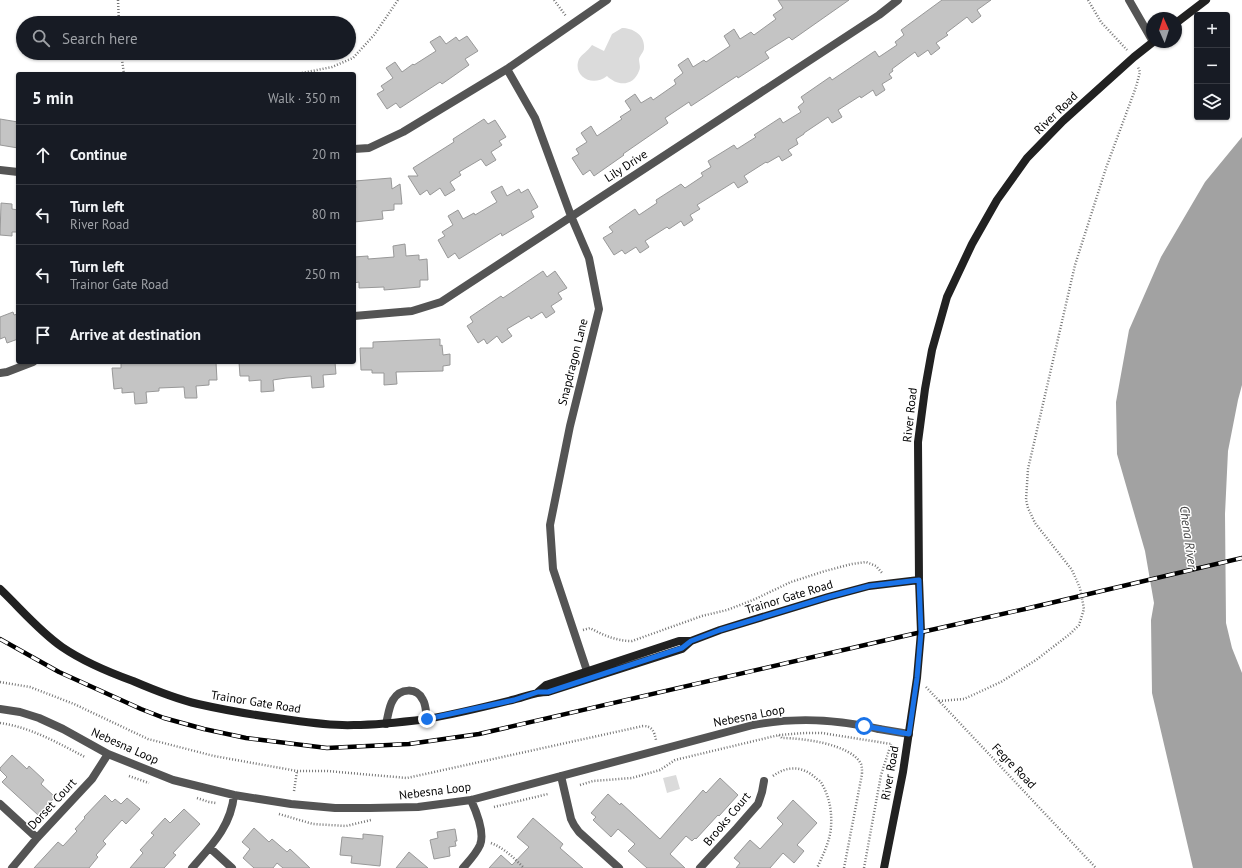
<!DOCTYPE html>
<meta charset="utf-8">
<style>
:root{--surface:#171b24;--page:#20242c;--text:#f1f3f6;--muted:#9ea1a6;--line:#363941}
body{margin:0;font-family:"PT Sans",sans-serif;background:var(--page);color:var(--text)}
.controls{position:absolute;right:12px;top:12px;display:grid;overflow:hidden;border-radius:4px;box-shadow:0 1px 3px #0004}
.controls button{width:36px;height:36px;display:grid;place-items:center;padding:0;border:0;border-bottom:1px solid var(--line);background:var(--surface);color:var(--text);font:20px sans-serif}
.compass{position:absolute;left:1146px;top:12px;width:36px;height:36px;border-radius:50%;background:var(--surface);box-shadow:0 1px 3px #0004;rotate:357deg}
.stop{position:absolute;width:12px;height:12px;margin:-9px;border:3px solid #1a73e8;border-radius:50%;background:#fff}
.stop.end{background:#1a73e8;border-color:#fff;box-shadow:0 1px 4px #0008}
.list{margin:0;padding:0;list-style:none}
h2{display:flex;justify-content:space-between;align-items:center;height:52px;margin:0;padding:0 16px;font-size:17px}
h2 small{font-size:13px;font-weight:400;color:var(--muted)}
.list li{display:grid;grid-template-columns:26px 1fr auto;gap:12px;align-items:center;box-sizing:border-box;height:60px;padding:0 16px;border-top:1px solid var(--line)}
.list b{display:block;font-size:15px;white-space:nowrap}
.list p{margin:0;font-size:13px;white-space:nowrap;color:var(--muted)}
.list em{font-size:13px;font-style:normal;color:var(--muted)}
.icon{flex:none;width:22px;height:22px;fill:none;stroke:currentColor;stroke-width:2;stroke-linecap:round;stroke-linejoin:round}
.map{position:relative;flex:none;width:1242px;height:868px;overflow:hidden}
.search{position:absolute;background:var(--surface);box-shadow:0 1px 3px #0004;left:16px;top:16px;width:340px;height:44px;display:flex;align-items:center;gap:10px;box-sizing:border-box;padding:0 14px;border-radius:22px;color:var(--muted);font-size:15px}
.panel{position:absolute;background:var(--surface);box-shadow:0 1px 3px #0004;left:16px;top:72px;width:340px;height:292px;border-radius:4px}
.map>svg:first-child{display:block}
.green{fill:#dbdbdb}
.water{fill:#a2a2a2}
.building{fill:#c4c4c4;stroke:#989898}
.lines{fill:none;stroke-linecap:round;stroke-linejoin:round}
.path{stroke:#767676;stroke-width:2.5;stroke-dasharray:1 2;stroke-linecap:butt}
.lane{stroke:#545454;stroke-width:8}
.street{stroke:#545454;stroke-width:8}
.secondary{stroke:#212121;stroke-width:8}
.rail-casing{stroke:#000;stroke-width:4.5}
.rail{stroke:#fff;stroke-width:3;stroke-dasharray:9;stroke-linecap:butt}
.route{stroke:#1a73e8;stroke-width:5}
.labels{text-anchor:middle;stroke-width:3;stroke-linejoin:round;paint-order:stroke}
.street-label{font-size:12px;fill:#000;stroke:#fff}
.water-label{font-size:13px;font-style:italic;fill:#434343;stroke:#fff}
</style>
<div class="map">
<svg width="1242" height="868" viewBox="0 0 1242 868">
<rect width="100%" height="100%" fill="#fff"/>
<path class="green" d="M622,28C633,28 645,35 644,48C644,52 640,55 639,59C639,63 641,67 639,71C633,87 617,86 607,76C592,88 572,76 579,59C582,54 588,51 592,45L604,51L612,34Z
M676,775L680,789L667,793L663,778Z"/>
<path class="water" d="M1242,137V385L1238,400L1228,451L1225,514L1226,623L1232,648L1242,673V868H1193L1152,693L1151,620L1154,603L1145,551L1117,454L1116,402L1129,330L1161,257L1205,182Z"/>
<path class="building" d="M778,0H849L792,40L789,37L765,52L769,58L738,78L737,76L691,106L689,102L665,118L668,123L623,154L624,155L594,176L590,170L583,175L572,158L579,154L576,149L587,142L581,133L591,126L597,136L622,119L620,117L631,110L625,101L635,94L641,103L651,97L653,100L676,84L674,80L683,73L678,65L688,58L693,67L704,60L706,62L730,46L724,36L734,29L740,39L751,32L754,35L776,19L773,15L783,8Z
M942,0H991L977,10L981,16L972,23L967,17L946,33L948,35L936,43L940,48L931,55L928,50L918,57L915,52L892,69L893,71L889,74L892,78L882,84L885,90L876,96L873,90L861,98L860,96L838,110L842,117L832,123L828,117L804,133V134L796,139L798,144L788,150L792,155L782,161L779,156L767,163L766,162L744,176L748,182L738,188L734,182L697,205L700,209L690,215L693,220L684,226L681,221L669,229L667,227L645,241L649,247L640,253L636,247L625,254L622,250L614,255L603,238L613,232L609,227L635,209L639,215L657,203L656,200L681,184L685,188L703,176L701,173L711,167L708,161L734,145L737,149L756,137L754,135L780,118L783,123L801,112L798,107L804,102L801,97L830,77L832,80L875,51L879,57L897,45L895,42L904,35L901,30Z
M440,36L446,44L456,37L459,41L467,36L478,51L465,59L469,65L442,84L440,82L400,108L396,103L387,109L377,94L384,90L381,86L393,78L386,68L395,62L402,72L413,64L414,65L436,51L430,42Z
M0,119L18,122V148L0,145Z
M484,119L488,124L495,120L506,137L499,141L502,145L491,152L496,160L486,166L481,159L459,172L461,175L450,182L455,190L445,196L440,188L430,195L427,190L420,195L408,176H418L413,168L454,142L453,139Z
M391,178L392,189L400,184L402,204H394V210L382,211L383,219L354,222V188H356L355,181Z
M502,186L507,196L519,189L521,193L528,189L538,207L531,211L534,217L502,236L501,233L459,259L455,253L448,258L438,240L445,236L442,232L453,225L448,216L458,210L463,219L474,213L475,215L497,202L491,192Z
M1,203L12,204V209L18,210V232H12V236L0,235Z
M405,244L406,256L419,255V260L427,259L428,280H420V287L384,290V287L359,288V282L354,283V257L368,256V259L394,257L393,246Z
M543,271L547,277L555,271L567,288L558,293L562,299L551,306L555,312L546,318L542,312L531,319L529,316L507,329L512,336L502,343L497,336L487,344L484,339L478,343L467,326L473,322L470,317L501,296L503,298Z
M13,312L14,315L18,314V339L7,343L5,337L0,339V317Z
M440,339V346L442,345L443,355L450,354V365L443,366V371L396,372L397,384L384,385V373H372V370H361L360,348H373V342Z
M121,362H216L217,380H209V385L196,386L197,398H185L184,387L159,388V391L146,392L147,403L135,404L134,392L122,393V388L114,389L112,368H121Z
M239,362H335L336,374L323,375L324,387L312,388L311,376L286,378L273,380L274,391L261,392V380L249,381V376H240Z
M12,755L27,769L29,766L44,780L41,784L55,797L38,815L2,782L7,777L0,770V768Z
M720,778L738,795L719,816L718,815L696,839L695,838L692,841L686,836L670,854L685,868H647L628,851L635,844L618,829L611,837L593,820L596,817L591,813L608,794L620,805L621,803L660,839L703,790L706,793Z
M105,795L112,802L115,799L121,804L127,798L140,809L126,824L122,820L103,841L106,844L96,855L98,857L89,868H34L58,842L63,846L77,831L75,829L85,818L84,817Z
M793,800L817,823L797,845L804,851L794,863L783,853L770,868H736L740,863L734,858L750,840L760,849L783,824L777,818Z
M184,809L200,824L173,853L176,855L164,868H130L143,853L140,850L154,835L151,833L165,818L170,823Z
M533,818L563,844L560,848L583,868H489L501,855L512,865L529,847L517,837Z
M254,828L269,842L272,839L287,852L290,849L310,868H283L277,863L273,868H254L243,858L250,849L242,842Z
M455,829L457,841H455L456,846L449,847L450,856L434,859L430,840L438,838L437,832Z
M363,834L383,836L380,866L351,863L352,856L340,855L342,837L363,839Z
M409,852L428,868H396Z"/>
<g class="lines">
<path class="path" d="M118,0L119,23
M554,0L566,16
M1088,0L1101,22L1127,50
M121,53L124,74
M287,74L302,73L332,67L353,58L374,35L398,0
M583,630L590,628C603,635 616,641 632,641L702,616L727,610L753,600L791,582L825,571L852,564L866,562L876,566L883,574
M0,682L30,687L74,704L148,739L214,756L297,771H327L407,778L643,726C652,726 654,731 656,740
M926,687L1096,868
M939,701L964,699L1001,682L1036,660L1070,634L1079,625L1084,609L1080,588L1072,570L1035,523L1028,508L1026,500L1028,469L1075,265L1106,168L1136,87L1140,72L1138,67
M0,723C30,727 58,743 85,757
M779,735L782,738C802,738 851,744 861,764C862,767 862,770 862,774L844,868
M129,776L149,783
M773,776C788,765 803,766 817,779C820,781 822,783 823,786C830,799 832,813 831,827C830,841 823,855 817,868
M580,785L593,781L632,778L660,770L675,760L779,735L805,733H822L891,744
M294,791L297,771
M197,798L209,802L216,803
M494,807L548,794
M279,814L313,824L346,826L371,820
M491,843C504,848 514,858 524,868
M864,868L881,775L891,744"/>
<path class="lane" d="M386,724C388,716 389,706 393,700C400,688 417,687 423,700C426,705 426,713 427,719
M879,729L909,734"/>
<path class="street" d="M1129,0L1152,40
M507,69L535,118L571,216L589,258L599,309L570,426L550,525L553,569L587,671
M354,149L369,148L403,132L507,69L607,0
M0,170L18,172
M354,316L412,311L441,302L879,15L898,0
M0,373L7,372L33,362
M0,709L20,712L39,718L63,729L108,754L173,780L234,795L291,804L335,808H370L418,807L471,800L753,725C797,717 836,719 879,729
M561,776L571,819L574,825L579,832L619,868
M0,804L37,838
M210,848L232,868
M12,868L37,838L92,779L108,754
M192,868C212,845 231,826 234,795
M463,868C469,861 476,854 480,845C485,833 476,811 471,800
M700,868L737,828L758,804L762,792L764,781"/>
<path class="secondary" d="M1176,23L1206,0
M0,589C21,609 39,631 62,647C84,662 108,672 133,681C154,690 176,699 198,704C229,711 260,716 291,720C312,723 333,726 354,725C378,725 403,722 427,719C455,714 484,707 512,700C525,697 534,692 548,692L682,649L691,641
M538,692L546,685L679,641H691L720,630L828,597L869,586L919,580
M884,868L903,772L917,678L921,632L919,580L918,442L925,389L932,350L947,297L972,244L997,200L1027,158L1063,121L1134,57L1153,42"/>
<defs>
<path id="rail" d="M0,639L59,672L141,709L164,718L204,729L246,738L327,748L409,744L479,734L904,636L1025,609L1242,558"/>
</defs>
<use href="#rail" class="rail-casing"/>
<use href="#rail" class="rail"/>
</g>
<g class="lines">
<path class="route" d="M427,719L514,700L538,692H548L682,648L691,641L720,630L828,597L869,586L919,580L921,632L917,678L909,734L864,726"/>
</g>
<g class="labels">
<g class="street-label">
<text transform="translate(1056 113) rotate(-44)" y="4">River Road</text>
<text transform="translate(626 166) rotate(-33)" y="4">Lily Drive</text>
<text transform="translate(573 362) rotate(-76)" y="4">Snapdragon Lane</text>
<text transform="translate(910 415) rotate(-84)" y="4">River Road</text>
<text transform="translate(789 597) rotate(-17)" y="4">Trainor Gate Road</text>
<text transform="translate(256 702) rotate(9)" y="4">Trainor Gate Road</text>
<text transform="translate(749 716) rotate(-11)" y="4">Nebesna Loop</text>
<text transform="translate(125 746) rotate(24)" y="4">Nebesna Loop</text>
<text transform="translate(1014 766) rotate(46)" y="4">Fegre Road</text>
<text transform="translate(890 773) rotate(-80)" y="4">River Road</text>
<text transform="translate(435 791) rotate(-7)" y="4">Nebesna Loop</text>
<text transform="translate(52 804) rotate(-47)" y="4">Dorset Court</text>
<text transform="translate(727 819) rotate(-50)" y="4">Brooks Court</text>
</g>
<g class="water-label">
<text transform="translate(1189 537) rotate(82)" y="5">Chena River</text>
</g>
</g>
</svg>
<div class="controls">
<button>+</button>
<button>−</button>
<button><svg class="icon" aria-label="layers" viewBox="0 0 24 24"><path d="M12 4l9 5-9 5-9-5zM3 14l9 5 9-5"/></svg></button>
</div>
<svg class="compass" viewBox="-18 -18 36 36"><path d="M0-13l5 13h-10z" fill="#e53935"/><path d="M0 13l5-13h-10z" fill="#9ea1a6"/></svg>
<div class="stop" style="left:864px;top:726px"></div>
<div class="stop end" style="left:427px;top:719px"></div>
<div class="search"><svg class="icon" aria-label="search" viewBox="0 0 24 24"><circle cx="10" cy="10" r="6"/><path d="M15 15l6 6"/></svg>Search here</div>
<section class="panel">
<h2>5 min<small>Walk · 350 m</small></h2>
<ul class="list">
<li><svg class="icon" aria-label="ahead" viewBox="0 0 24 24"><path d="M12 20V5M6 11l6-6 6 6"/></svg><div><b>Continue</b></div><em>20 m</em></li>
<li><svg class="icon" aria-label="left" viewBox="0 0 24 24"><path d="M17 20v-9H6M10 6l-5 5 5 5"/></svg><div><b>Turn left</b><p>River Road</p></div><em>80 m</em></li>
<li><svg class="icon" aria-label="left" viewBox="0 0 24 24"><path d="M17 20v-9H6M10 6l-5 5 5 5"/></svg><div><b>Turn left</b><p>Trainor Gate Road</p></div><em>250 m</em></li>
<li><svg class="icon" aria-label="arrive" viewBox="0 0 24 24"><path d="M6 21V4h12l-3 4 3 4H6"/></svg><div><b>Arrive at destination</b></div></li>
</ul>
</section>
</div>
